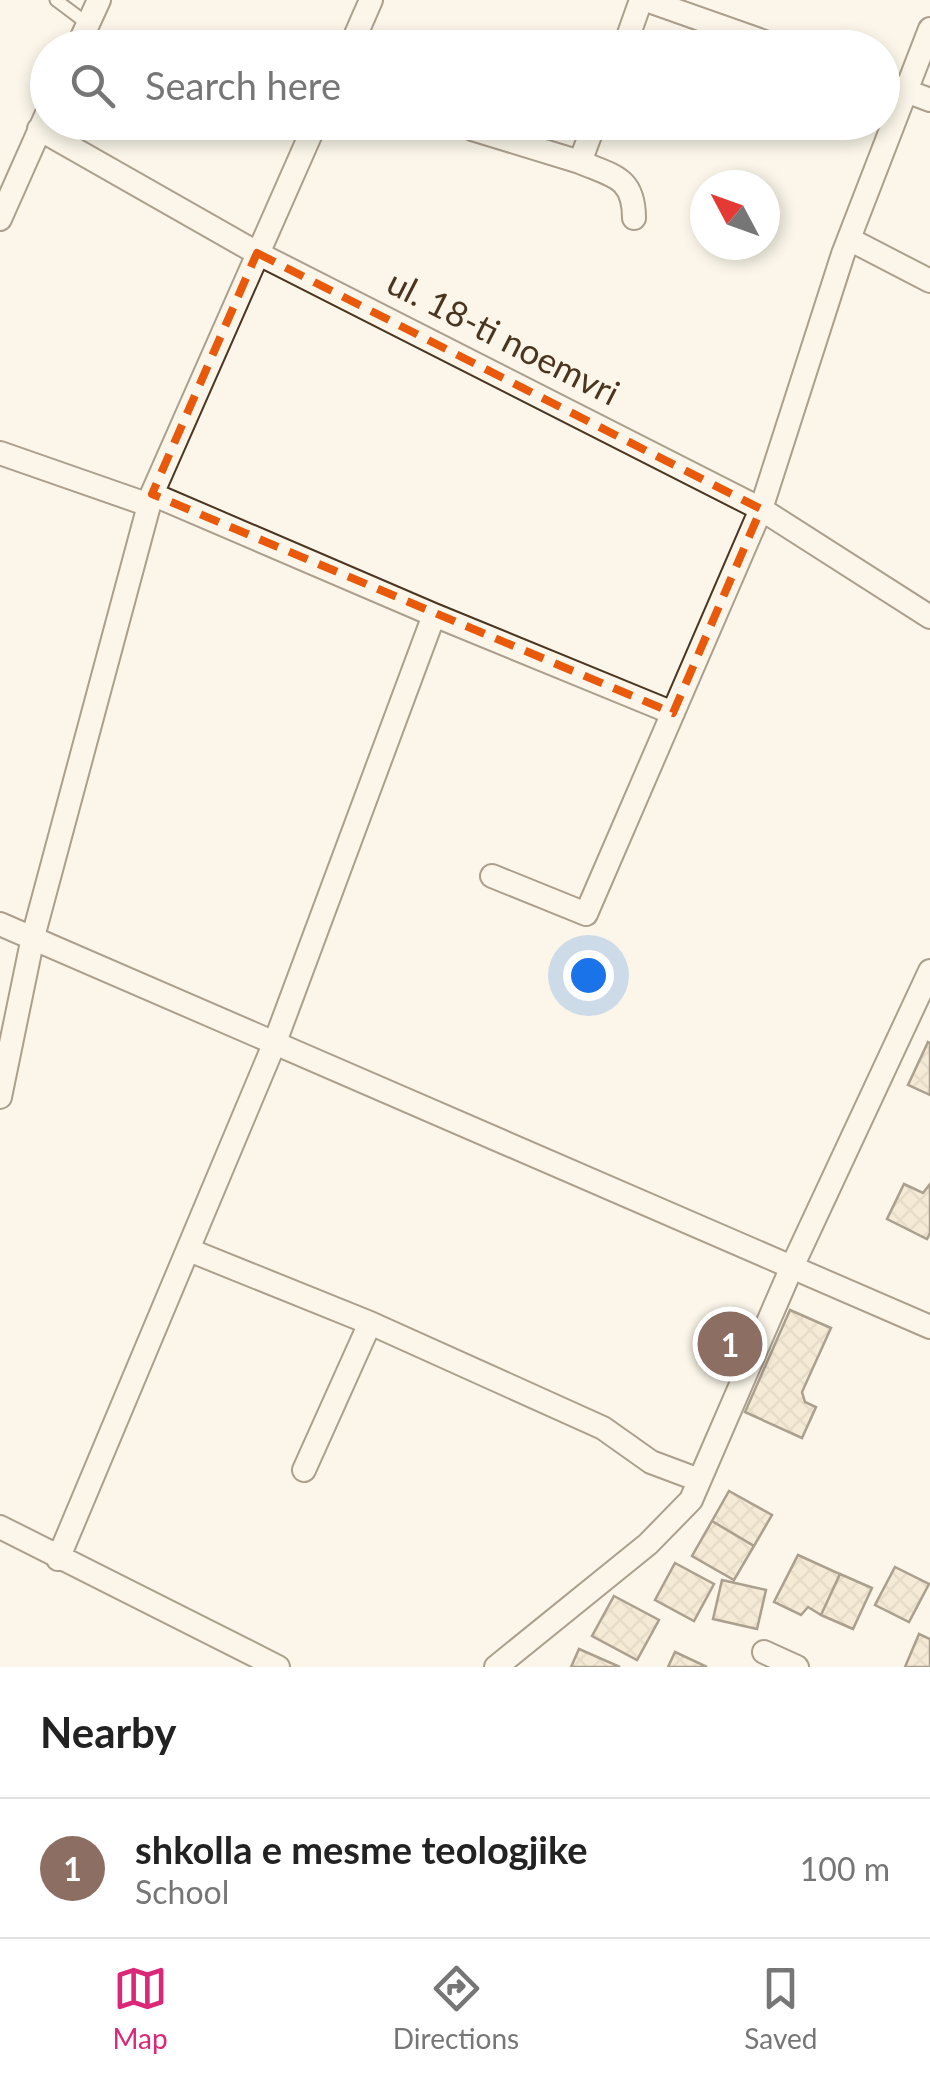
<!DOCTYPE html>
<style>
:root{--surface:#fff;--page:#f2f2f2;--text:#222;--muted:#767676;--line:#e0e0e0;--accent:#db2777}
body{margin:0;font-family:Lato,sans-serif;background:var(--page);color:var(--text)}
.compass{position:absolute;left:690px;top:170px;width:90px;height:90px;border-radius:50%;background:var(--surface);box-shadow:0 5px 15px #0003;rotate:311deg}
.you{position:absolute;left:588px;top:975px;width:35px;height:35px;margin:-25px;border:8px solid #fff;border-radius:50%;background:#1a73e8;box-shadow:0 0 0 15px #1a73e833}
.badge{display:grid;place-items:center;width:65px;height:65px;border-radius:50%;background:var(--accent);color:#fff;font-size:32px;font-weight:700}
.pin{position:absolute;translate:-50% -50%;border:5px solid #fff;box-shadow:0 2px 10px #0006}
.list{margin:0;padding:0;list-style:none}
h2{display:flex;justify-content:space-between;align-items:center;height:130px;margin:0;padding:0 40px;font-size:42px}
h2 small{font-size:32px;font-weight:400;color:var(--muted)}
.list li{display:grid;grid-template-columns:65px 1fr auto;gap:30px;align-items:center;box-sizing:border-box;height:140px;padding:0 40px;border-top:2px solid var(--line)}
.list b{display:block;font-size:38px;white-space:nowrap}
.list p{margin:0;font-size:32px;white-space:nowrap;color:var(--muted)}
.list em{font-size:32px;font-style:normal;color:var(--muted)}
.icon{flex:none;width:55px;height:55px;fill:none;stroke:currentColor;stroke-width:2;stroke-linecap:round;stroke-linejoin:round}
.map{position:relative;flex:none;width:930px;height:1667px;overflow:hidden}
.search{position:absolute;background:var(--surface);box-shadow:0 5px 15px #0003;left:30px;right:30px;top:30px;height:110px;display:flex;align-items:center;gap:25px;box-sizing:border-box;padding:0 35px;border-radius:55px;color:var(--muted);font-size:38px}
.sheet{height:270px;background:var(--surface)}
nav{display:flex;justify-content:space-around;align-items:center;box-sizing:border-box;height:140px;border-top:2px solid var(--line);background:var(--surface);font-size:28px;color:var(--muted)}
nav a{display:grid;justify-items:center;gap:5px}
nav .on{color:var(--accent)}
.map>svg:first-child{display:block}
.building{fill:url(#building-cross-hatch);stroke:#4a3520;stroke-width:2.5}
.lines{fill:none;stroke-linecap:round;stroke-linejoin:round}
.lane-casing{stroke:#4a3520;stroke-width:15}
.street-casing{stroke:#4a3520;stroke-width:26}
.lane{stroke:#fbf6e9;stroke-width:11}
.street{stroke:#fbf6e9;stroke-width:22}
.marked{fill:none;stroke:#e8590c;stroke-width:8;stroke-dasharray:20 12;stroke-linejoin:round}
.labels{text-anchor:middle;stroke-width:8;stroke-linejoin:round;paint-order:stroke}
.street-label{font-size:35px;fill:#4a3520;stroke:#fbf6e9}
</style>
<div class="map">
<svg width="930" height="1667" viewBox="0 0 930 1667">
<defs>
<pattern id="building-cross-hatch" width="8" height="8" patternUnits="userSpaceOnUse" patternTransform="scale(2.5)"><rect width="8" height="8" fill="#ecdcbc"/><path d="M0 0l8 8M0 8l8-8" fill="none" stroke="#ccbda1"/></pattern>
</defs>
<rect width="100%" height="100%" fill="#fbf6e9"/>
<path class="building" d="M928,1042L930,1043V1095L908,1085Z
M904,1184L923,1193L930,1184V1233L927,1239L887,1219Z
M790,1310L831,1328L802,1392L805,1402L816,1407L802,1438L745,1412Z
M729,1491L772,1515L754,1546L712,1521Z
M712,1521L754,1546L734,1580L692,1556Z
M798,1555L840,1574L821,1615L808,1607L801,1615L774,1602Z
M675,1563L714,1584L694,1621L655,1600Z
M895,1567L929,1584L909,1622L875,1605Z
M840,1574L872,1588L853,1629L821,1615Z
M722,1580L766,1590L757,1629L713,1619Z
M614,1596L659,1620L637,1660L592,1636Z
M919,1634L930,1639V1667H905Z
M579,1649L620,1667H571Z
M675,1652L707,1667H668Z"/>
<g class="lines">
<defs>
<path id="lane" d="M56,0L88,24"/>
<path id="street" d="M646,0L782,48
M77,48L99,0
M350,48L371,0
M624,48L641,0
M882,82L930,100
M595,122L580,162C613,176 634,177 634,218
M39,129L257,253L761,509L930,617
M472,129L580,162
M0,219L48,111
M849,239L930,281
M0,453L149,505
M152,494L434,615L673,713
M492,876L586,914L761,509L843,254L930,29
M0,924L930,1327
M0,1097L33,937L152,494L316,122
M189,1250L370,1323L603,1428L651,1462L699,1480
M304,1470L370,1323
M0,1527L278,1667
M58,1559L275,1042L434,615
M764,1652L797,1667
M496,1667L648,1544L691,1500L791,1269L930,971"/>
</defs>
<use href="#lane" class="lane-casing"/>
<use href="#street" class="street-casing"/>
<use href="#lane" class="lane"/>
<use href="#street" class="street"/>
</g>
<path d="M0 0H930V1667H0ZM257,253L761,509L673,713L152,494Z" fill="#fbf6e9" fill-opacity=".55" fill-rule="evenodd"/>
<path class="marked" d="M257,253L761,509L673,713L152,494Z"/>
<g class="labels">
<g class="street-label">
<text transform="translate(503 338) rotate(27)" y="12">ul. 18-ti noemvri</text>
</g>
</g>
</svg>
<svg class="compass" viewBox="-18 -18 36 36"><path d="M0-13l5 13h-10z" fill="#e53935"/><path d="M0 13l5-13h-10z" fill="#767676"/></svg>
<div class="you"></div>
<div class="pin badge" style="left:730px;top:1344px;background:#8d6e63">1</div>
<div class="search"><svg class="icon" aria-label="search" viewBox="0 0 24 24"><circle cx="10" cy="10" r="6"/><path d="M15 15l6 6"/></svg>Search here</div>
</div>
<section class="sheet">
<h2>Nearby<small></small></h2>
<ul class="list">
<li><span class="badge" style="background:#8d6e63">1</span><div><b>shkolla e mesme teologjike</b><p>School</p></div><em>100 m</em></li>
</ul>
</section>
<nav>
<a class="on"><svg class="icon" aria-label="map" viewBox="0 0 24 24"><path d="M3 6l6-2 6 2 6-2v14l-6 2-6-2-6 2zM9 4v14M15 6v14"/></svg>Map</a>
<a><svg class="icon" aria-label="directions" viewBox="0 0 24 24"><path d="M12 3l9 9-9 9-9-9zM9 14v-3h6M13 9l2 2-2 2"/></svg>Directions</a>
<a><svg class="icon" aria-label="saved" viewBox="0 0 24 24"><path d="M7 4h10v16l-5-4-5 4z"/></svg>Saved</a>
</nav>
